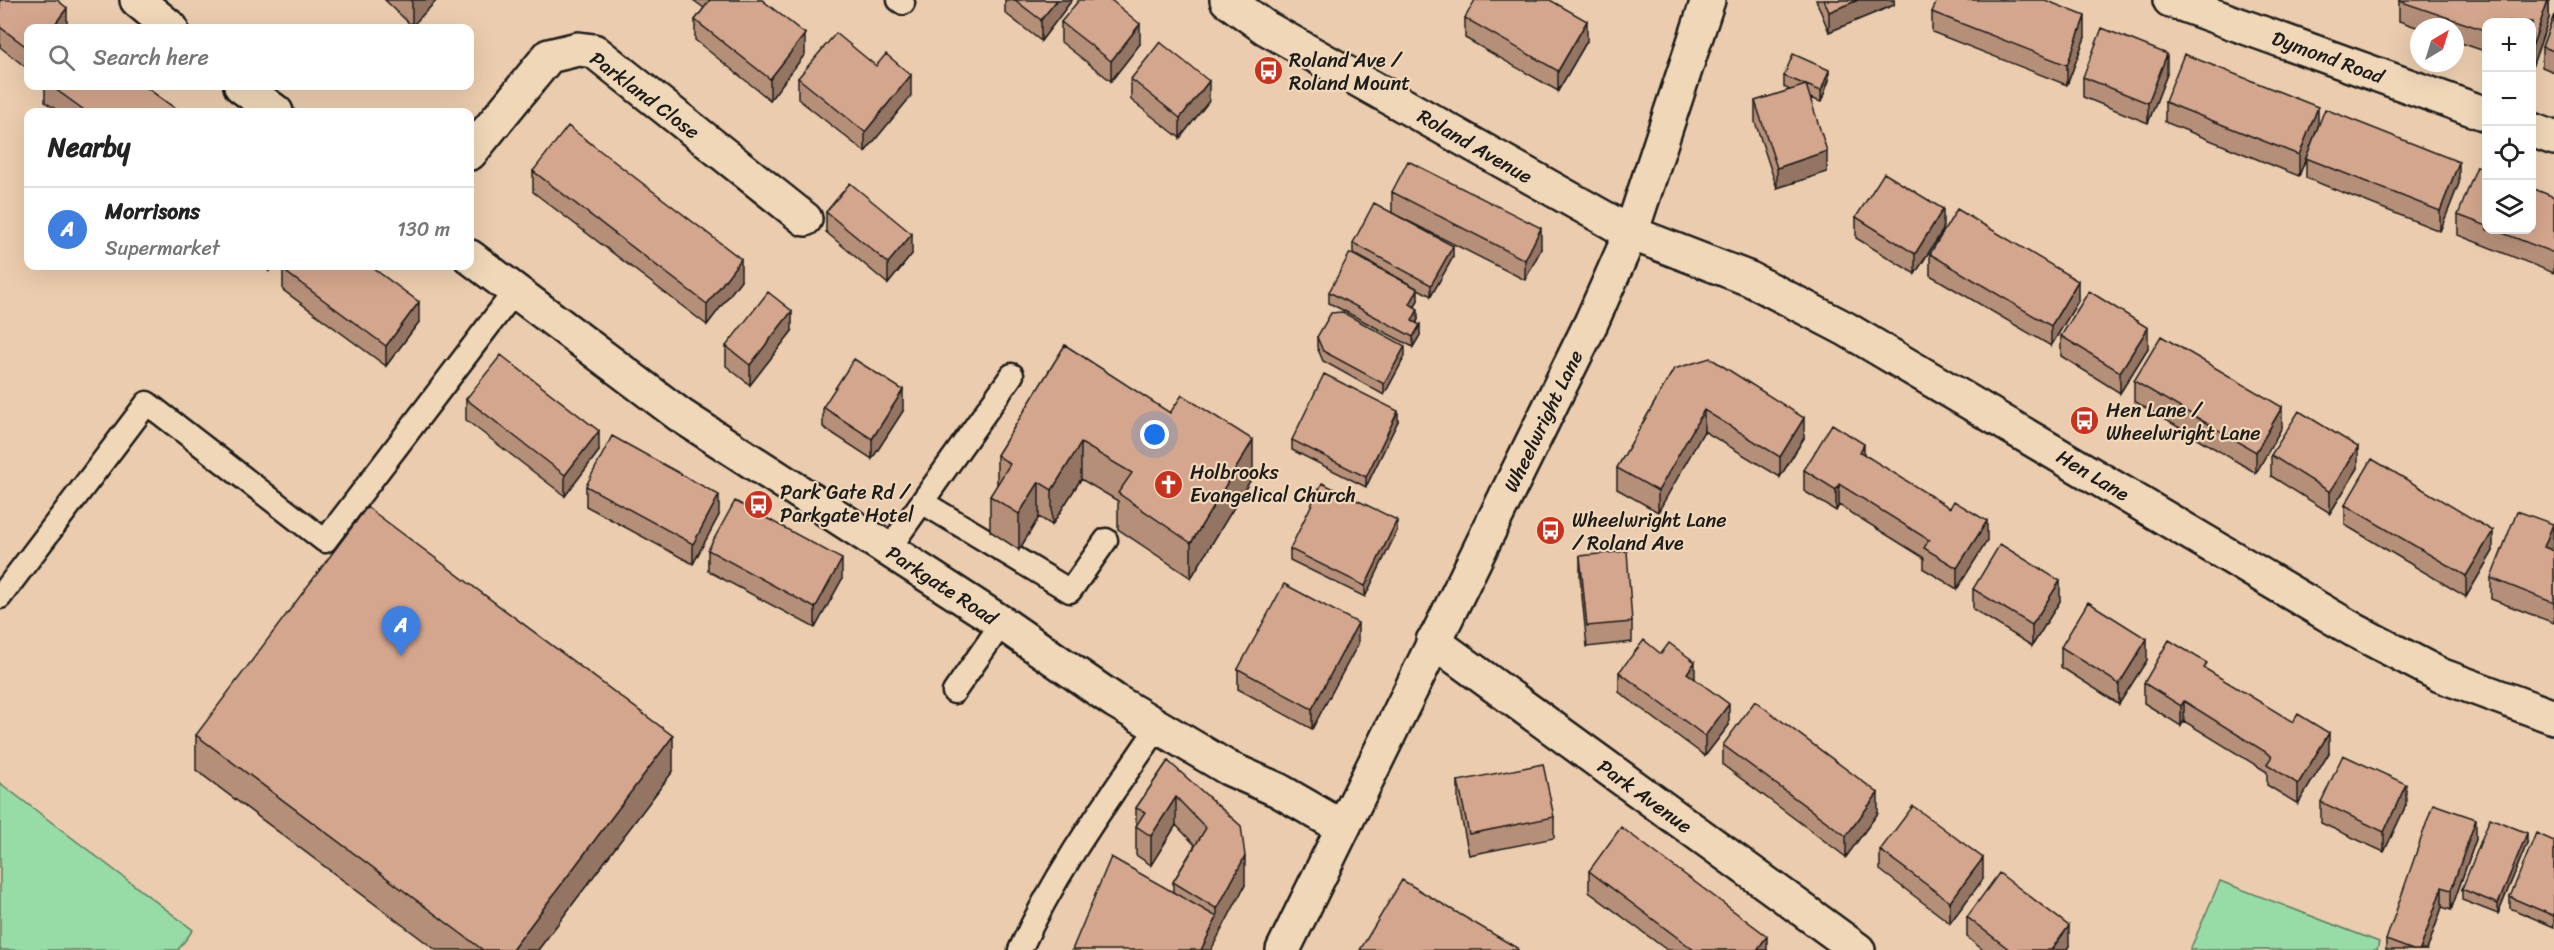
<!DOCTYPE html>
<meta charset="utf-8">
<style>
:root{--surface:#fff;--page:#f6f6f6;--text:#222;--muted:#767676;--line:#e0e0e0;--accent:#111827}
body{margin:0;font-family:Sriracha,sans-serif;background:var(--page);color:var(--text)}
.controls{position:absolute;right:18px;top:18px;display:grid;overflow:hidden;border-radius:12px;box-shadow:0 6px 24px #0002}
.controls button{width:54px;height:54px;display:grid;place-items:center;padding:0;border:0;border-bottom:2px solid var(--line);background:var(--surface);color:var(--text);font:30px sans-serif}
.compass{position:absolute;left:2410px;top:18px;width:54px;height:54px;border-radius:50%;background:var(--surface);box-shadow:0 6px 24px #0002;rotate:38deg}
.you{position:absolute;left:1155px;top:435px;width:21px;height:21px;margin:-15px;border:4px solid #fff;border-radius:50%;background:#1a73e8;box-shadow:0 0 0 9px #1a73e833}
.badge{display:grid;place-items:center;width:39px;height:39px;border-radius:50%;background:var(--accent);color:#fff;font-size:20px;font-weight:700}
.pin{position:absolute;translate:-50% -50px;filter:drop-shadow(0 2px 3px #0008)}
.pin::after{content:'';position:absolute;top:32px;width:21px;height:18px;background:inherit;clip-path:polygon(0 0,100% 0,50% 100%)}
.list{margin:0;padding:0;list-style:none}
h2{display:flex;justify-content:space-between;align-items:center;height:78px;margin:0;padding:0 24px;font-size:26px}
h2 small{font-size:20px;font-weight:400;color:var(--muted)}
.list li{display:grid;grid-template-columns:39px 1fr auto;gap:18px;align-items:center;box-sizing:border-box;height:84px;padding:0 24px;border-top:2px solid var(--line)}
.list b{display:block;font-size:22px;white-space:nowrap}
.list p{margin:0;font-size:20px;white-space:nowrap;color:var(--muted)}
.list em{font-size:20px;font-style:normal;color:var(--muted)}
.icon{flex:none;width:33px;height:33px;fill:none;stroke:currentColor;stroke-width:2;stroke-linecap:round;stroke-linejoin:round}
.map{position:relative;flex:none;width:2554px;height:950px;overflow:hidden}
.search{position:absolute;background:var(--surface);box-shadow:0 6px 24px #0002;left:24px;top:24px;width:450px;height:66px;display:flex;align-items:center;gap:15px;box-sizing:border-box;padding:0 21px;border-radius:12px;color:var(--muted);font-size:22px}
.panel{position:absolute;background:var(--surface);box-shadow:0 6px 24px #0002;left:24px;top:108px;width:450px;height:162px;border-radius:12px}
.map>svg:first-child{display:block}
.green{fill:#97dba7;stroke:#5a7c62;stroke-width:1.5}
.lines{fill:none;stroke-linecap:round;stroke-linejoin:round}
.service-casing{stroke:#1c1c1c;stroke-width:27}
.minor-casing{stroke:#1c1c1c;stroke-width:38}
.tertiary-casing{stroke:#1c1c1c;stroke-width:38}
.service{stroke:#f0d7b8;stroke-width:22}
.minor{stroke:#f0d7b8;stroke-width:33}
.tertiary{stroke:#f0d7b8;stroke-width:33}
.wall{fill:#b68f79;stroke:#1c1c1c;stroke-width:1.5}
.shaded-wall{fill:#947463;stroke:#1c1c1c;stroke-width:1.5}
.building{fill:#d4a68d;stroke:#1c1c1c;stroke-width:1.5}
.labels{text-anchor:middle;stroke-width:4.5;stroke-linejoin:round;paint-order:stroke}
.street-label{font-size:20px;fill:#1c1c1c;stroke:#f0d7b8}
.poi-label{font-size:20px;fill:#1c1c1c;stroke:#f0d7b8;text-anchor:start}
</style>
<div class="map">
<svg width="2554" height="950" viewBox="0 0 2554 950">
<rect width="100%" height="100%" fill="#ecccae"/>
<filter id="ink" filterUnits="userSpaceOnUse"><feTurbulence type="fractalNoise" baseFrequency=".0167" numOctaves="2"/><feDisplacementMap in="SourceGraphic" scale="12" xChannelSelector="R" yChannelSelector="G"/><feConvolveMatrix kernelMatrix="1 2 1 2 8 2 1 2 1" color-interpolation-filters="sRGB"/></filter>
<g filter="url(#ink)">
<path class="green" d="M0,783L193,930L178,950H0Z
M2220,881L2379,942L2377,950H2190Z"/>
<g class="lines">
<defs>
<path id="service" d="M899,0L903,3
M922,502L1070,591L1106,540
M888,550L1012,375
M0,597L147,403L325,541L515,291
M954,692L1002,623
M1020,950C1057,869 1108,800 1158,727"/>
<path id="minor" d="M1227,0L1266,28L1631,233
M2170,0L2486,114
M2532,130L2554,138
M470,153L549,56L578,49L594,51L805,219
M1433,641L1858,950"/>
<path id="tertiary" d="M137,0L171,28
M241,86L276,112
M1631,233L1750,279L1846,329L2354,630L2440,675L2554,717
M470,257L680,415L1002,623L1115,701L1228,768L1278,790L1342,827
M1283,950L1591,323L1631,233L1708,0"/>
</defs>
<use href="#service" class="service-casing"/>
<use href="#minor" class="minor-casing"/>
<use href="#tertiary" class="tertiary-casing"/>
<use href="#service" class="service"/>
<use href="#minor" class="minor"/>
<use href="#tertiary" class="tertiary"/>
</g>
<path class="wall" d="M0,0L67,28H28V69L0,47Z
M385,0H437L412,26Z
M693,0H762L805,54L770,100L695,40V20L704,8Z
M1005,0H1072L1041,41L1005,13Z
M1816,0H1894V5L1829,32Z
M2549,0V18L2532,67V22H2487V52L2455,41V27H2419V28L2399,21V1Z
M1932,12L2085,37L2067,85L1932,32Z
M2554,15V72L2542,67V47Z
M1465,18L1587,41L1558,91L1465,38Z
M1061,22L1140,44L1111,81L1061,42Z
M2167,74L2148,123L2083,97V77Z
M1784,76L1829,80L1821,102L1810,98L1827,172L1777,188L1755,122V101L1790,90L1784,87Z
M798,78L911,96L865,152L798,99Z
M1131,79L1209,101L1180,138L1131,100Z
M45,86H144L180,112H60L45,102Z
M2165,102L2318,127L2299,176L2165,122Z
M2306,158L2459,183L2440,231L2306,178Z
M2487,170V230H2532L2554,197V273L2458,235V215Z
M533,171L741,280L707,325L533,192Z
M1392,192L1541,249L1525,280L1392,213Z
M826,212L912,254L888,284L826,232Z
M1856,217L1943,230L1915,274L1856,238Z
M1353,243L1453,257L1431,296L1353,253Z
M1930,254L2078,301L2051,346L1930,275Z
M261,266H273L269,271Z
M283,270L419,322L386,366L283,290Z
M1329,292L1418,300L1415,307L1418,319L1417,323L1420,335L1413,347L1329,303Z
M792,331L750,385L726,366V346Z
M2061,336L2148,348L2120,393L2061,356Z
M1317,337L1405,356L1384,395L1323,361L1317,347Z
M1065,345L1253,476L1191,578L1118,529V501L1081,479L1052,525L1039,517L1019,550L990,531V496L997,486V455Z
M1674,369L1804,438L1780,477L1704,431L1658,512L1617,489V468Z
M2134,381L2282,427L2256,473L2134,401Z
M466,399L599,451L565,496L466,420Z
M823,407L903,411L872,459L823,427Z
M1398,421L1366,487L1292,450V440Z
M1864,455L1987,541L1957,589L1924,569V558L1839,505L1836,511L1804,491V470Z
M2271,455L2358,468L2330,513L2271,476Z
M586,486L719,515L693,564L586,506Z
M2345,505L2493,551L2466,597L2345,525Z
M1397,531L1365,597L1290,560V549Z
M2553,545L2551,550L2554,551V623L2491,599V578Z
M708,550L842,579L815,628L708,571Z
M1580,556L1632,622V642L1587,647L1580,576Z
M1973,589L2060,601L2032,646L1973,609Z
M1358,644L1312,729L1238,689V669Z
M2061,647L2147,660L2119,704L2061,667Z
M1661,654L1695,679L1729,725L1705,756L1619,692V672Z
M2207,670L2329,753L2298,804L2267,785V772L2184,721L2181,726L2144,703V683Z
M196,735L673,771L538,950H436L196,770Z
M1723,745L1878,813L1846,857L1723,765Z
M1168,761L1245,885L1217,937L1173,892V882L1195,845L1176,825L1151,865L1136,855V808Z
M1458,781L1554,817V838L1469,855L1458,801Z
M2321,802L2406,805L2384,852L2321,823Z
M2476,839L2451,910L2442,907L2427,950H2386V940Z
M2554,841V927L2510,908V897Z
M2527,843L2498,914L2462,900V889Z
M1880,850L1983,879L1950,923L1880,870Z
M1589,871L1767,950H1667L1589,892Z
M1967,917L2069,946L2066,950H1983L1967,937Z"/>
<path class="shaded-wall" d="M412,0H437L412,26Z
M1057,0H1072L1041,41V20Z
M1858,0H1894V5L1829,32V12Z
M2548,0H2549V18L2532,67V47Z
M67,8V28H52Z
M2085,16V37L2067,85V65Z
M1587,21V41L1558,91V71Z
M1140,24V44L1111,81V61Z
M805,34V54L770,100V79Z
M2167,54V74L2148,123V103Z
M1829,70V80L1821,102V91Z
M911,75V96L865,152V132Z
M1209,81V101L1180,138V118Z
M2318,107V127L2299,176V155Z
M1827,151V172L1777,188V168Z
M2459,162V183L2440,231V211Z
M1943,209V230L1915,274V254Z
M1541,228V249L1525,280V260Z
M912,234V254L888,284V263Z
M1453,246V257L1431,296V285Z
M741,259V280L707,325V304Z
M269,266H273L269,271Z
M2078,281V301L2051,346V326Z
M1418,289V300L1410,315V304Z
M419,302V322L386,366V346Z
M1418,309V319L1412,331V321Z
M792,311V331L750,385V365Z
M1420,325V335L1413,347V337Z
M2148,328V348L2120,393V372Z
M1405,346V356L1384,395V384Z
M903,390V411L872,459V439Z
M2282,407V427L2256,473V452Z
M1704,410V431L1658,512V491Z
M1398,411V421L1366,487V477Z
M1804,418V438L1780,477V457Z
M599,431V451L565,496V475Z
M1253,440V476L1191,578V543Z
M1081,443V479L1052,525V490Z
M1864,444V464L1860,452Z
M2358,447V468L2330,513V492Z
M1039,482V517L1019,550V514Z
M1839,484V505L1836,511V490Z
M719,495V515L693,564V544Z
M1397,520V531L1365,597V586Z
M1987,521V541L1957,589V568Z
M2553,524V545L2544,567V547Z
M2493,531V551L2466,597V576Z
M842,559V579L815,628V608Z
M2060,581V601L2032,646V625Z
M1358,623V644L1312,729V709Z
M2147,639V660L2119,704V684Z
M1695,662V683L1687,673Z
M2184,701V721L2181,726V706Z
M1729,704V725L1705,756V736Z
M2329,733V753L2298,804V784Z
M673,736V771L538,950H512Z
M2406,784V805L2384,852V832Z
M1878,793V813L1846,857V836Z
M1176,797V825L1151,865V836Z
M2476,819V839L2451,910V890Z
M2527,833V843L2498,914V904Z
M1245,856V885L1211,950H1201L1217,917V909Z
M1983,858V879L1950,923V902Z
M2442,887V907L2427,950H2420Z
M2069,926V946L2066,950H2051Z
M1767,936V950H1757Z"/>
<path class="building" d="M0,0H57L67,8L52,28H28V48L0,27Z
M710,0H762L805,34L770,79L695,20Z
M1015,0H1057L1041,20Z
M1079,0H1111L1140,24L1111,61L1061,22Z
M1475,0H1550L1587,21L1558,71L1465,18Z
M1824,0H1858L1829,12Z
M1937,0H2045L2085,16L2067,65L1932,12Z
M2399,0H2548L2532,47V22H2487V31L2399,1Z
M2554,15V51L2542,47Z
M2102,28L2167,54L2148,103L2083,77Z
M836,33L876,66L886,54L911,75L865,132L798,78Z
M1160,42L1209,81L1180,118L1131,79Z
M1793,54L1829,70L1821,91L1784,76Z
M2184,54L2318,107L2299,155L2165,102Z
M1806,85L1827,151L1777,168L1755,101Z
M51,86H144L180,112H87Z
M2325,109L2459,162L2440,211L2306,158Z
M568,126L741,259L707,304L533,171Z
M1408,161L1541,228L1525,260L1392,192Z
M2477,166L2487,170V226L2458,215Z
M1884,173L1943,209L1915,254L1856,217Z
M850,183L912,234L888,263L826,212Z
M2532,188L2554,197V253L2495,230H2532Z
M1374,203L1453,246L1431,285L1353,243Z
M1957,209L2078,281L2051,326L1930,254Z
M1350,253L1418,289L1410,304L1418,309L1412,321L1420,325L1413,337L1329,292Z
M286,266H370L419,302L386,346L283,270Z
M2089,291L2148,328L2120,372L2061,336Z
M768,292L792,311L750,365L726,346Z
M1342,312L1405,346L1384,384L1323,351L1317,337L1331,313Z
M2161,336L2282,407L2256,452L2134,381Z
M1065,345L1170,413L1182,395L1253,440L1191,543L1118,493L1132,473L1081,443L1052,490L1039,482L1019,514L990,496L1010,464L997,455Z
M501,355L599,431L565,475L466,399Z
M1710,358L1804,418L1780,457L1704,410L1658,491L1617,468L1674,369Z
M854,359L903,390L872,439L823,407Z
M1324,374L1398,411L1366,477L1292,440Z
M2299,411L2358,447L2330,492L2271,455Z
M1832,424L1864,444L1860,452L1950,508L1954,501L1987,521L1957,568L1924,548L1929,540L1839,484L1836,490L1804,470Z
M612,436L719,495L693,544L586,486Z
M2372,459L2493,531L2466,576L2345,505Z
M1322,483L1397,520L1365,586L1290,549Z
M735,501L842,559L815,608L708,550Z
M367,507L673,736L512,950H483L196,735Z
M2517,511L2553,524L2544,547L2554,551V603L2491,578Z
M2000,544L2060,581L2032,625L1973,589Z
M1627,551L1632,622L1587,626L1580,556Z
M1284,584L1358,623L1312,709L1238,669Z
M2088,602L2147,639L2119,684L2061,647Z
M1644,640L1661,654L1669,643L1695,662L1687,673L1729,704L1705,736L1619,672Z
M2169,640L2207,663L2204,668L2293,722L2298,714L2329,733L2298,784L2267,764L2272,756L2184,701L2181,706L2144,683Z
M1755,701L1878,793L1846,836L1723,745Z
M2343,755L2406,784L2384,832L2321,802Z
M1168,761L1241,826L1245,856L1217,909L1173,882L1206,828L1176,797L1151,836L1136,826L1145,812L1136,808Z
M1543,764L1554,817L1469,834L1458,781Z
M2433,804L2476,819L2451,890L2442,887L2420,950H2413L2386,940Z
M1913,806L1983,858L1950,902L1880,850Z
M2490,818L2527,833L2498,904L2462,889Z
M1621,827L1767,936L1757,950H1694L1589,871Z
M2536,833L2554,841V916L2510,897Z
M1111,857L1217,917L1201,950H1072Z
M1999,873L2069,926L2051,950H2010L1967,917Z
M1402,880L1517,948L1518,950H1360Z"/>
</g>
<defs>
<symbol id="bus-disc" viewBox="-11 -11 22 22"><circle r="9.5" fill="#c8321e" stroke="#f0d7b8"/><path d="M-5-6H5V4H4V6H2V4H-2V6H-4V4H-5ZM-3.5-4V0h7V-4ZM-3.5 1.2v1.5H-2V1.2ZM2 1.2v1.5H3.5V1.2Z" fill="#fff"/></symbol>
<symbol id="church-disc" viewBox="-11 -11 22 22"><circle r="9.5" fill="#c8321e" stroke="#f0d7b8"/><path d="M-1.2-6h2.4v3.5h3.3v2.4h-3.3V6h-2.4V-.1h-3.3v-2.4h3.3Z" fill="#fff"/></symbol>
</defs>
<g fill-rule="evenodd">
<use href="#bus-disc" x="1252" y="54" width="33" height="33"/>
<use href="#bus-disc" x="2068" y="404" width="33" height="33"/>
<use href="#church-disc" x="1152" y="468" width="33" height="33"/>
<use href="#bus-disc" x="742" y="488" width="33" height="33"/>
<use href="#bus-disc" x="1534" y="514" width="33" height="33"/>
</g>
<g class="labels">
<g class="street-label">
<text transform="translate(2328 57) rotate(20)" y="7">Dymond Road</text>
<text transform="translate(645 95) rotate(37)" y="7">Parkland Close</text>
<text transform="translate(1475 146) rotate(30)" y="7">Roland Avenue</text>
<text transform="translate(1543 421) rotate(-64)" y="7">Wheelwright Lane</text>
<text transform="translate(2093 475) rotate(31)" y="7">Hen Lane</text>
<text transform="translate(942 585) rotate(33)" y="7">Parkgate Road</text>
<text transform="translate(1645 796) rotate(36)" y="7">Park Avenue</text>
</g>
<g class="poi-label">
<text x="1289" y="67">Roland Ave /<tspan x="1289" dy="23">Roland Mount</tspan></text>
<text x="2106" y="417">Hen Lane /<tspan x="2106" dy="23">Wheelwright Lane</tspan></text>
<text x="1190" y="479">Holbrooks<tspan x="1190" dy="23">Evangelical Church</tspan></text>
<text x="780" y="499">Park Gate Rd /<tspan x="780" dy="23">Parkgate Hotel</tspan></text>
<text x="1572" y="527">Wheelwright Lane<tspan x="1572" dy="23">/ Roland Ave</tspan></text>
</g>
</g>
</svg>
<div class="controls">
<button>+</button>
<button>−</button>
<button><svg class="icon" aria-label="locate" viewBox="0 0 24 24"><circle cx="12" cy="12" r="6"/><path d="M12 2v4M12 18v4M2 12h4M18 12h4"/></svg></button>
<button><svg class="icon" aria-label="layers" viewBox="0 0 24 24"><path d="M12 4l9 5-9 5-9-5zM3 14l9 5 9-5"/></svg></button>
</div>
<svg class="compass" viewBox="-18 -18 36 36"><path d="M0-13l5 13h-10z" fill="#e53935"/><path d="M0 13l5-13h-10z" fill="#767676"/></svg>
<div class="you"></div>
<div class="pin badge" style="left:401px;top:656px;background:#3f7fe0">A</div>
<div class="search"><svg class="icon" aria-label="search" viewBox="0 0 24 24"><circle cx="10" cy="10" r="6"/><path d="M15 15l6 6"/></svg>Search here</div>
<section class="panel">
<h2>Nearby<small></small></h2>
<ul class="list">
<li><span class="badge" style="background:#3f7fe0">A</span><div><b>Morrisons</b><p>Supermarket</p></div><em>130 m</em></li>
</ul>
</section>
</div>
